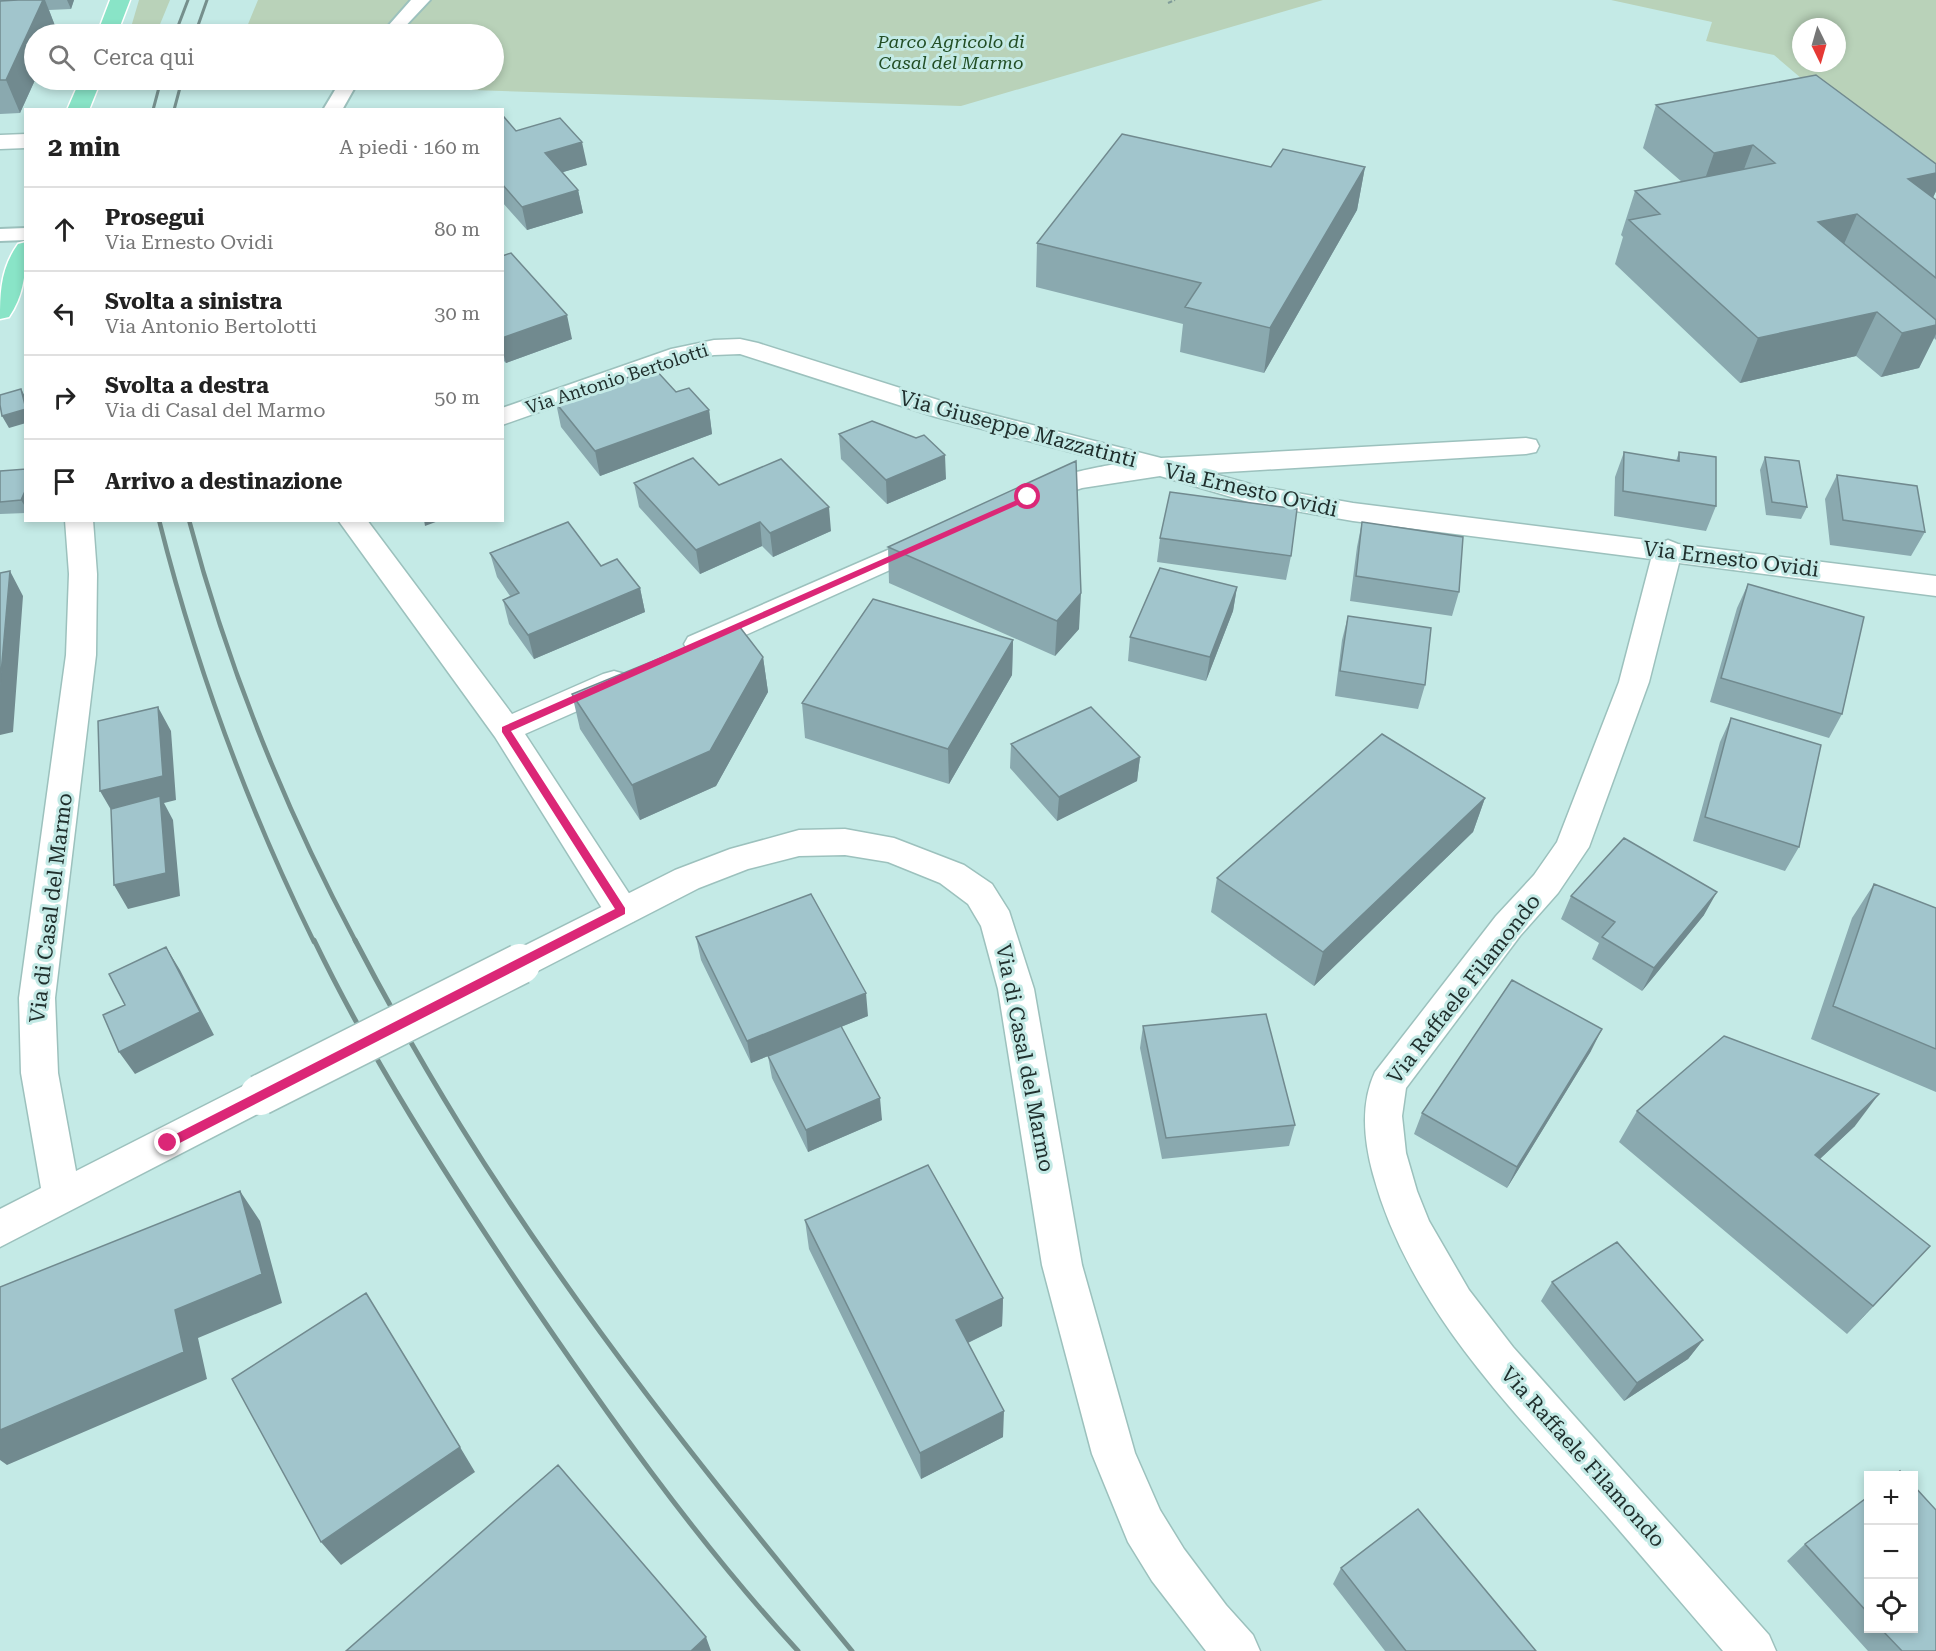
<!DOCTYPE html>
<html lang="it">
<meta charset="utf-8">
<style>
:root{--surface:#fff;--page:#f6f6f6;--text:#222;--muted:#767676;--line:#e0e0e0}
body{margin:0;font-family:"Roboto Serif",serif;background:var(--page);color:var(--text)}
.controls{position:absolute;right:18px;bottom:18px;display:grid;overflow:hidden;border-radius:0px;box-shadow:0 3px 9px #0003}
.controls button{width:54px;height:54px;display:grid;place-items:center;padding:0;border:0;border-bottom:2px solid var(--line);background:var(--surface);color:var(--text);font:30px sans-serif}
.compass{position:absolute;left:1792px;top:18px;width:54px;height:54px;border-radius:50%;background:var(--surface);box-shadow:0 3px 9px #0003;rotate:175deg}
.stop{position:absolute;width:18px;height:18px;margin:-14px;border:4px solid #db2777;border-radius:50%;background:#fff}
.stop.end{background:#db2777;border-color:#fff;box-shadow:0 2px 6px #0008}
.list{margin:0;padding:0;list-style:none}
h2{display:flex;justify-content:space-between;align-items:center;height:78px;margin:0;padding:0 24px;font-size:26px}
h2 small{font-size:20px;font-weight:400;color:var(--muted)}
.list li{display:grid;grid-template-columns:39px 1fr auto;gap:18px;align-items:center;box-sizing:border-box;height:84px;padding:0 24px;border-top:2px solid var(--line)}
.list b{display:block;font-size:22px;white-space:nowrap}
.list p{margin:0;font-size:20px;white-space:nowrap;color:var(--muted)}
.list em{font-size:20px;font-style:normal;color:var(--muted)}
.icon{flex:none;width:33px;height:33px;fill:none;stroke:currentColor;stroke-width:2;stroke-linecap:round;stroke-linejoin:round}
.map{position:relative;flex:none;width:1936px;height:1651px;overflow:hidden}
.search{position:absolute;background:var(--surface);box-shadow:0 3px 9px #0003;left:24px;top:24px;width:480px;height:66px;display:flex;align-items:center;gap:15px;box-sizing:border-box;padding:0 21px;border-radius:33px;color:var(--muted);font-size:22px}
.panel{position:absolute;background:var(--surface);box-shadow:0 3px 9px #0003;left:24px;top:108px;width:480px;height:414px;border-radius:0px}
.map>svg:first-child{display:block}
.green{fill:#b9d2b9;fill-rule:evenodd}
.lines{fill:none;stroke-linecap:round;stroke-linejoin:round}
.service-casing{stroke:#9cc1bd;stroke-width:4}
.minor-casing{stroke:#9cc1bd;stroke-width:3}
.secondary-casing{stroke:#9cc1bd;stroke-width:3}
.primary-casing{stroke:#fff;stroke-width:3}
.path{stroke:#809c99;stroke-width:2;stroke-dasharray:4.5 2;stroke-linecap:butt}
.service{fill:#fff;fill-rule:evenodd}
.minor{fill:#fff;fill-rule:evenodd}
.secondary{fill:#fff;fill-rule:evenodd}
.primary{fill:#89e4c7;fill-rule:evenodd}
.rail-far2{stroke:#758f8c;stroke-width:3}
.rail-far1{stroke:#758f8c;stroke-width:4.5}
.rail{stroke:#758f8c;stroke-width:5}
.secondary-bridge-casing{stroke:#9cc1bd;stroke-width:43;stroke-linecap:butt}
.secondary-bridge{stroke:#fff;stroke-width:40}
.wall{fill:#8aa9af}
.shaded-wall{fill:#718a8f}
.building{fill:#a1c5cc;stroke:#718a8f;stroke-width:1.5}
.route{fill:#db2777}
.labels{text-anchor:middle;stroke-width:6;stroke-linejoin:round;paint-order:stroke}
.far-park-label{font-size:18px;font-style:italic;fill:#224e25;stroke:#c4eae6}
.far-street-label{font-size:18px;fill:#202f2d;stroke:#c4eae6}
.street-label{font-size:21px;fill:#202f2d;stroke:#c4eae6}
</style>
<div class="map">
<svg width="1936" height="1651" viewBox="0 0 1936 1651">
<rect width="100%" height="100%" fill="#c4eae6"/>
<path class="green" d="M139,0H170L156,34H129Z
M258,0H1323L961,106L224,82L225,80H494V34H244Z
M1611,0H1936V193L1774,55L1706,41L1712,22ZM1801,27H1837V63H1801Z"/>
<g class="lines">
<defs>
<path id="service" d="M411,0H430L398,34H381Z
M341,80H359L342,110H323Z
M26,228V240L0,241V229Z"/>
<path id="minor" d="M26,134V148L0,149V135Z
M740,339L758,343L954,405L1161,458L1526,438L1536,440L1539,446L1536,452L1526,454L1211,473L1257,486L1353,503L1663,542L1668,540L1678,544L1936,576V596L1679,563L1649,682L1589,847L1558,893L1520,936L1406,1088L1402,1116L1406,1153L1417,1191L1429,1221L1469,1290L1513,1347L1769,1635L1776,1651H1723C1684,1606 1646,1561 1607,1516C1516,1413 1410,1311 1373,1174C1364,1141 1360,1104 1375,1072L1496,916L1534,875L1557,842L1619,682L1651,559L1353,521L1255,504L1160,476L1082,488L1034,504L1024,501L1020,495C1030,480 1097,467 1117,464L936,417L740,354L714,355L689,359L502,425V408L671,349L714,340Z
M338,520H367L512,714L603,674L614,671L625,674L629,682L625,690L525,734L634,901L639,911L634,921L622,925L610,921L495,737Z
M929,532L939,534L943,541L939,548L710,651L699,655L688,651L684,644L688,637Z"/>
<path id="secondary" d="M65,520H93L97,574L96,655L55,998L58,1073L76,1171L247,1084L260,1079L273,1084L279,1095L273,1106L0,1247V1209L41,1188L21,1073L19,998L66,655L69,574Z
M845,829L894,838L964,865L992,884L1009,911L1034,989L1082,1265L1135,1453L1160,1510L1184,1549L1226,1605L1253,1635L1260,1651H1206L1152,1581L1128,1542L1092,1454L1042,1265L998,989L981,926L968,904L940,883L888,862L845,855L799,856L748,869L699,888L532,974L520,978L508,974L502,964L508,954L675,870L730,849L799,830Z"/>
<path id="primary" d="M110,0H130L117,34H97Z
M80,80H101L89,110H67Z
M26,242C26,269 25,294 9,317L0,319C0,291 1,268 18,244Z"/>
</defs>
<use href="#service" class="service-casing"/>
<use href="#minor" class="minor-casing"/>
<use href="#secondary" class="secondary-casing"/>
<use href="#primary" class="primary-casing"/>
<path class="path" d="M1168,3L1175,0"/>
<use href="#service" class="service"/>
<use href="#minor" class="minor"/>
<use href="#secondary" class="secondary"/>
<use href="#primary" class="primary"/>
<path class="rail-far2" d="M175,34L188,0
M195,34L207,0
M153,110L161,80
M174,110L182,80"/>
<path class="rail-far1" d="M159,520C196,667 247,806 314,942
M189,520C228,668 284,807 356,942"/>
<path class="rail" d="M314,940C372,1060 444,1172 518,1283C604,1410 694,1538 798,1651
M355,940C388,1003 423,1065 460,1125C575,1311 713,1483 852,1651"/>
<defs>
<path id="secondary-bridge" d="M260,1095L520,964"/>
</defs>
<use href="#secondary-bridge" class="secondary-bridge-casing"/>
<use href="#secondary-bridge" class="secondary-bridge"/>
</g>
<path class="wall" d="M0,0H74L71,9L49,10L57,31L56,34H34L35,80L20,113L0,114Z
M1656,105L1936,164V191L1933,198L1936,200V340L1934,338L1919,368L1881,377L1856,356L1740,383L1615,264L1623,237L1621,235L1635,191L1682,182L1643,148Z
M502,118L516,131L587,165L563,172L578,190L583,213L527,230L502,202Z
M1271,167H1365L1357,210L1264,373L1180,352L1183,324L1036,287L1037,243Z
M502,256L572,339L506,363L502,359Z
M676,392L709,410L712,434L600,476L561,427L556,403Z
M839,434L946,479L887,504L841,459Z
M1624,452L1676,461L1679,452L1716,506L1706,531L1614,516L1615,477Z
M1765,457L1807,507L1801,519L1766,515L1760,470Z
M26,469V513L0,514V471Z
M1837,475L1925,532L1911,556L1830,545L1825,499Z
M634,483L719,485L831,531L773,557L762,546L700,574L639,507Z
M1362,522L1459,592L1452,616L1350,601L1357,547Z
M1160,538L1291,556L1286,580L1157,562Z
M888,547L1079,629L1055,656L889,583Z
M490,553L601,566L640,588L645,612L534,659L509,624L503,600L510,596L497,577Z
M1748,584L1842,714L1829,738L1710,702L1737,608Z
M1237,587L1233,611L1206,681L1128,661L1130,637Z
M1348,616L1425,685L1418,709L1335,696L1342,640Z
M1013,640L1012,675L949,784L805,738L802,703Z
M763,657L768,692L716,786L640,820L580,729L572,694Z
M1731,718L1799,847L1785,871L1693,841L1720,742Z
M1011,744L1140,757L1137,781L1057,821L1010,768Z
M1485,798L1473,832L1314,986L1211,912L1217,878Z
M1874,884L1936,908V1092L1811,1039L1852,918Z
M1571,896L1704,915L1642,991L1592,959L1599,943L1561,919Z
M696,937L868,1016L841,1027L882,1120L808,1152L772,1078L768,1056L751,1063L701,960Z
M1143,1026L1295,1125L1289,1146L1162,1159L1140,1048Z
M1591,1051L1507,1188L1414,1134L1422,1113Z
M1637,1111L1855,1126L1820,1159L1903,1275L1847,1334L1619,1142Z
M805,1220L1003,1298L1002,1326L968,1343L1003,1437L921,1479L809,1249Z
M1552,1282L1703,1340L1688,1359L1624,1401L1541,1301Z
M1869,1496V1629H1914L1936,1651H1868L1787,1561L1805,1544Z
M1341,1568L1536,1651H1385L1333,1584Z"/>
<path class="shaded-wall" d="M43,0H45L57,31L56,34H34L35,80L20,113L6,80Z
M67,0H74L71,9Z
M582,142L587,165L550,176L545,153Z
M1753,145L1737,188L1699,196L1714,153Z
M1365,167L1357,210L1264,373L1270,328Z
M1936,173V191L1925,215L1908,179Z
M578,190L583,213L527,230L522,207Z
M1857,214L1838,258L1818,222Z
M1877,312L1856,356L1740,383L1758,338Z
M567,315L572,339L506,363L502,350V338Z
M1936,325V334L1919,368L1881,377L1902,333Z
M21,389L26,398V408Z
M26,409V423L9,428L2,416Z
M709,410L712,434L600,476L595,451Z
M945,455L946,479L887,504L886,480Z
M26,489V508L21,500Z
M829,507L831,531L773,557L770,533Z
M424,520H441L425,526Z
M760,522L762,546L700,574L696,550Z
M10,571L23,596L13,732L0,735V685Z
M1237,587L1233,611L1206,681L1210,657Z
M640,588L645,612L534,659L528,635Z
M1081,593L1079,629L1055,656L1057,621Z
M1013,640L1012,675L949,784L948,749Z
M763,657L768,692L716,786L640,820L632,785Z
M158,707L171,731L176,800L164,803L173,820L180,896L128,909L114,885V815L100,791Z
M1140,757L1137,781L1057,821L1059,797Z
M1485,798L1473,832L1314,986L1323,952Z
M1717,892L1704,915L1642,991L1654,968Z
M166,947L180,970L214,1035L135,1074L119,1052Z
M866,993L868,1016L751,1063L747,1041Z
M1602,1029L1591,1051L1507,1188L1517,1167Z
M1879,1094L1855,1126L1792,1185L1815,1155Z
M880,1098L882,1120L808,1152L806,1130Z
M240,1191L260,1221L282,1303L198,1338L207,1379L7,1465L0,1460V1430L175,1310Z
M1930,1246L1903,1275L1847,1334L1873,1306Z
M1003,1298L1002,1326L957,1348L956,1320Z
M1703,1340L1688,1359L1624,1401L1637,1383Z
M1004,1411L1003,1437L921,1479L920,1453Z
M460,1447L475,1472L341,1565L321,1542Z
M706,1637L711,1651H691Z"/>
<path class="building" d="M18,0H43L6,80H0V1Z
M1816,75L1936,164V173L1908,179L1936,200V278L1857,214L1818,222L1936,320V325L1902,333L1877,312L1758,338L1629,220L1660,214L1635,191L1775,163L1753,145L1714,153L1656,105Z
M504,117L516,131L560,118L582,142L545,153L578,190L522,207L502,184V118Z
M1122,134L1271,167L1283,149L1365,167L1270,328L1185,307L1201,283L1037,243Z
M511,253L567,315L502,338V256Z
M654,368L676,392L689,388L709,410L595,451L556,403Z
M21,389L26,409L2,416L0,405V395Z
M872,421L916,438L924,435L945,455L886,480L839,434Z
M1624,452L1679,461V452L1716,457V506L1623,491Z
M1765,457L1799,461L1807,507L1772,502Z
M693,458L719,485L781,459L829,507L770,533L760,522L696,550L634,483Z
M1076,461L1081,593L1057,621L888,547Z
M26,469V489L21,500L0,502V471Z
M1837,475L1917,486L1925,532L1843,520Z
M1170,492L1297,509L1291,556L1160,538Z
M568,522L601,566L617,559L640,588L528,635L503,600L519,593L490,553Z
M1362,522L1463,537L1459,592L1356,576Z
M1160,568L1237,587L1210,657L1130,637Z
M10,571L0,685V573Z
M1748,584L1864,617L1842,714L1721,678Z
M873,599L1013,640L948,749L802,703Z
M1348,616L1431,628L1425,685L1340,671Z
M739,626L763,657L710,751L632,785L572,694Z
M158,707L163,776L100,791L98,721Z
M1091,707L1140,757L1059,797L1011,744Z
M1731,718L1821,745L1799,847L1705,817Z
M1382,734L1485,798L1323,952L1217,878Z
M160,796L166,873L114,885L111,809Z
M1624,838L1717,892L1654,968L1602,937L1615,922L1571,896Z
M1874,884L1936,908V1049L1833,1006Z
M811,894L866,993L747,1041L696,937Z
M166,947L200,1012L119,1052L103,1015L125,1005L109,974Z
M1512,980L1602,1029L1517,1167L1422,1113Z
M1266,1014L1295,1125L1166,1138L1143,1026Z
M841,1026L880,1098L806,1130L768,1056Z
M1724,1036L1879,1094L1815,1155L1930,1246L1873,1306L1637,1111Z
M928,1165L1003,1298L956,1320L1004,1411L920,1453L805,1220Z
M240,1191L262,1274L175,1310L184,1352L0,1430V1287Z
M1617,1242L1703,1340L1637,1383L1552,1282Z
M366,1293L460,1447L321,1542L232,1379Z
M558,1465L706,1637L691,1651H346Z
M1900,1471L1903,1476H1894Z
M1914,1486L1936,1510V1651H1902L1881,1629H1914Z
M1869,1496V1614L1805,1544Z
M1418,1509L1536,1651H1406L1341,1568Z"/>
<path class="route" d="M1028,495L1031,496V499L511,731L625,908V914L172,1147H164V1140L615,909L502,732V727Z"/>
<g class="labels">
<g class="far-park-label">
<text x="951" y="48">Parco Agricolo di<tspan x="951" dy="21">Casal del Marmo</tspan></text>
</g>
<g class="far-street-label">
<text transform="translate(617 379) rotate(-18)" y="6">Via Antonio Bertolotti</text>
</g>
<g class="street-label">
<text transform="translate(1018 429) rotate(15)" y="7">Via Giuseppe Mazzatinti</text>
<text transform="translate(1251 490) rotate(13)" y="7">Via Ernesto Ovidi</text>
<text transform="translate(1731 559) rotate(7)" y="7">Via Ernesto Ovidi</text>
<text transform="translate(51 908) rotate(-83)" y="7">Via di Casal del Marmo</text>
<text transform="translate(1464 989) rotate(-52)" y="7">Via Raffaele Filamondo</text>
<text transform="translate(1025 1058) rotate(79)" y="7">Via di Casal del Marmo</text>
<text transform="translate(1583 1457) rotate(48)" y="7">Via Raffaele Filamondo</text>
</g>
</g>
</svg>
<div class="controls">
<button>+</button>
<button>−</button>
<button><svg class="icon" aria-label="locate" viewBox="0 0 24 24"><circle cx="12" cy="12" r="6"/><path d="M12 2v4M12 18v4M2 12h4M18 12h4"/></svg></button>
</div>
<svg class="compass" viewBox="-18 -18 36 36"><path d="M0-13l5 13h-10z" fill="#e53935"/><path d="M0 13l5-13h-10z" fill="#767676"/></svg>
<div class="stop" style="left:1028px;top:497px"></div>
<div class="stop end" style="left:168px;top:1143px"></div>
<div class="search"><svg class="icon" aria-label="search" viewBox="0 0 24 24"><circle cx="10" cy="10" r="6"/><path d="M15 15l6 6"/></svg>Cerca qui</div>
<section class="panel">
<h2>2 min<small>A piedi · 160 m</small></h2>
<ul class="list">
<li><svg class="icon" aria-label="ahead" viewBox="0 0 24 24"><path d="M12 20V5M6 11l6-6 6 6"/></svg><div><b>Prosegui</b><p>Via Ernesto Ovidi</p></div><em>80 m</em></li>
<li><svg class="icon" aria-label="left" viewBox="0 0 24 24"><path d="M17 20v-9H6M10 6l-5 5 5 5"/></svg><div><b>Svolta a sinistra</b><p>Via Antonio Bertolotti</p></div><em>30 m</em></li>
<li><svg class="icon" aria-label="right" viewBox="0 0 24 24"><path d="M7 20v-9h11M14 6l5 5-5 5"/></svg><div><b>Svolta a destra</b><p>Via di Casal del Marmo</p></div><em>50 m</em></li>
<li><svg class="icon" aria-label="arrive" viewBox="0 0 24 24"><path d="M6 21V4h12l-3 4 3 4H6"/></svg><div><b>Arrivo a destinazione</b></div></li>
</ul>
</section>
</div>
